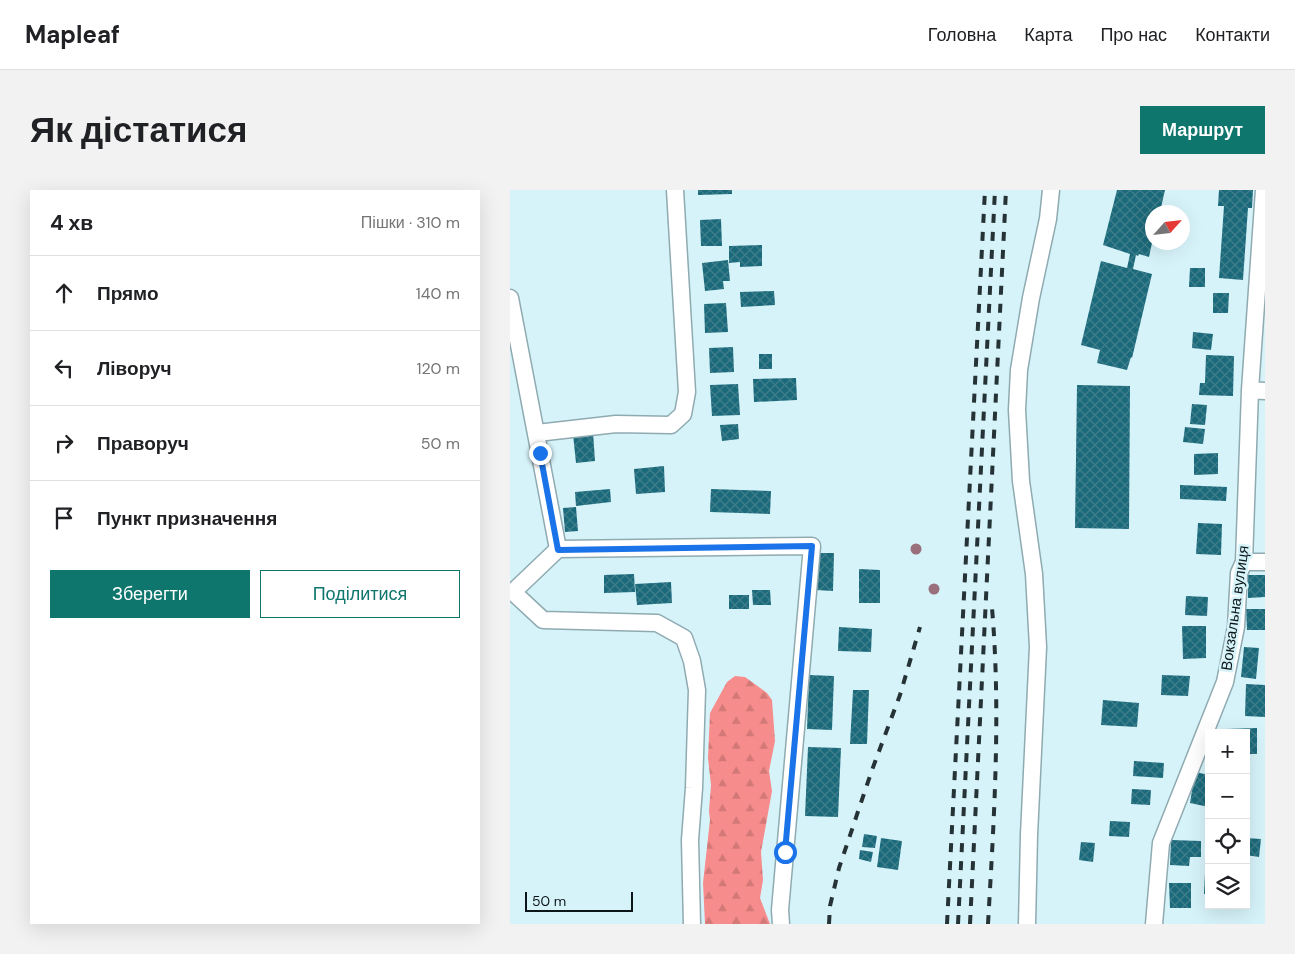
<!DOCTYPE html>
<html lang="uk">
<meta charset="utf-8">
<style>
:root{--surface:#fff;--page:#f2f2f2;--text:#202124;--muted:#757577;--line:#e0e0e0;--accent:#0f766e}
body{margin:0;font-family:"DM Sans",sans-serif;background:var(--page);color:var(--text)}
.controls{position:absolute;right:15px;bottom:15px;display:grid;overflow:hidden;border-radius:0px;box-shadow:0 5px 20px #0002}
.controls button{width:45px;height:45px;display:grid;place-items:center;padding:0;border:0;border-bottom:1px solid var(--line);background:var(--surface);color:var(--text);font:25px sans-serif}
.compass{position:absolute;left:635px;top:15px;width:45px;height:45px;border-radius:50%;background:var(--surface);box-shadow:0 5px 20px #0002;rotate:63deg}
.scale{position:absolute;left:15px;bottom:12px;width:108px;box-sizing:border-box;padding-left:5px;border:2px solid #0c1619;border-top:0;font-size:14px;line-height:18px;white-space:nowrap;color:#0c1619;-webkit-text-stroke:4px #d7f3fa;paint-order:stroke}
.stop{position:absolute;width:15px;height:15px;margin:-11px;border:4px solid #1a73e8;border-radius:50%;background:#fff}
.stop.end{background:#1a73e8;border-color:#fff;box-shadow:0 1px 5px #0008}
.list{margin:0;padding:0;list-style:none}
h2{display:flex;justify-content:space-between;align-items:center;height:65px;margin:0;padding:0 20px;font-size:21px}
h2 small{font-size:16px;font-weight:400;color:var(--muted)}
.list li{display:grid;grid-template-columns:32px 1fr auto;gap:15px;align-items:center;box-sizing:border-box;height:75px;padding:0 20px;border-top:1px solid var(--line)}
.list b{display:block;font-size:19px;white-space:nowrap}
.list em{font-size:16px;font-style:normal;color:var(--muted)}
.actions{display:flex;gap:10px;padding:15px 20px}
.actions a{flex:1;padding:11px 0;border:1px solid var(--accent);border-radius:0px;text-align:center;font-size:18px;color:var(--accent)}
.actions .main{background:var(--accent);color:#fff}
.icon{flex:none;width:28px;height:28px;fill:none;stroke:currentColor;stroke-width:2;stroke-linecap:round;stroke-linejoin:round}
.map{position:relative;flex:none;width:755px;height:734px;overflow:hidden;border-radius:0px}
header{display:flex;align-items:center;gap:30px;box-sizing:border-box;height:70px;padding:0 25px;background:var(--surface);border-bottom:1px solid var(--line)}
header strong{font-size:24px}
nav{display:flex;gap:28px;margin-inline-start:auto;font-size:18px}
.intro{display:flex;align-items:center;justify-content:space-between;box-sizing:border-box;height:120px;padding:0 30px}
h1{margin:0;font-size:35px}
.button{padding:12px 22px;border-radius:0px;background:var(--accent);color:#fff;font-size:18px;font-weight:700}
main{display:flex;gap:30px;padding:0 30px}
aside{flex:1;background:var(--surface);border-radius:0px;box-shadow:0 5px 20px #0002}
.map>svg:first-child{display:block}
.forest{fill:url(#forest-firs)}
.building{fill:url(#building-cross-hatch)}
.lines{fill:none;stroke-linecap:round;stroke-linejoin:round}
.minor-casing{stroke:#8faab1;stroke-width:19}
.minor{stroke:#fff;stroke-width:16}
.rail{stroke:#263336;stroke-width:4;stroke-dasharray:9 9;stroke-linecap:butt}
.tree{fill:#996f7c}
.route{stroke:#1a73e8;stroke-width:6}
.labels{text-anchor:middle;stroke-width:5;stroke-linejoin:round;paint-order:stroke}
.street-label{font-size:15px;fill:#0c1619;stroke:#d7f3fa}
</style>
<header>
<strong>Mapleaf</strong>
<nav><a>Головна</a><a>Карта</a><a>Про нас</a><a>Контакти</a></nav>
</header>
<div class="intro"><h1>Як дістатися</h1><a class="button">Маршрут</a></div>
<main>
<aside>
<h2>4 хв<small>Пішки · 310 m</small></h2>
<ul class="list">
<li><svg class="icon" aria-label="ahead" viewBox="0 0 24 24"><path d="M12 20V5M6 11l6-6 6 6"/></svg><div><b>Прямо</b></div><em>140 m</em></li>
<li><svg class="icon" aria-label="left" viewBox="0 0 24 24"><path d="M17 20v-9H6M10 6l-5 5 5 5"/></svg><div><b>Ліворуч</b></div><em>120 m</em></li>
<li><svg class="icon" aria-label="right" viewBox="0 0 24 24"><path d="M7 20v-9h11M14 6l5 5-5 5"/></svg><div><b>Праворуч</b></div><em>50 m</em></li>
<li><svg class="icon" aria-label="arrive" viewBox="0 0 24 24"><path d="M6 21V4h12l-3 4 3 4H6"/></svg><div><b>Пункт призначення</b></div></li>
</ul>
<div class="actions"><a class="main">Зберегти</a><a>Поділитися</a></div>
</aside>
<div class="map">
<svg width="755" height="734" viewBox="0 0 755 734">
<defs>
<pattern id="forest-firs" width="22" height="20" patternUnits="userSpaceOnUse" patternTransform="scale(1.25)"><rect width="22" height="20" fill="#f68c8b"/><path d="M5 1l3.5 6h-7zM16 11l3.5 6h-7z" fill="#d27877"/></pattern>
<pattern id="building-cross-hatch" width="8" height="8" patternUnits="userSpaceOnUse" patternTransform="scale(1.25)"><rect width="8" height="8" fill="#1a6a7b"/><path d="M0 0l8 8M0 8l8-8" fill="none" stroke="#417e8b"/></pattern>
</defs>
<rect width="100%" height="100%" fill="#d7f3fa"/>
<path class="forest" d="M225,486L235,487L257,503L262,510L265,551L259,581L262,601L251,662L253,690L250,708L260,734H195L193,693L200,630L199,621L201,595L198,568L200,523L217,492Z"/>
<path class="building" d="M188,0H222V4L188,5Z
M607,0H655L650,22H642V53L639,67L629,64L628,66L626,65L623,79L642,84L622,168L621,167L617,180L587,173L590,160L571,155L591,71L617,78L620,64L593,55Z
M709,0H743L742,18H738L733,90L709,88L714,16H708Z
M211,29L212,56H191L190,30Z
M252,55V76L230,77V72L219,73V56Z
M218,70L220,91H213L214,99L195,101L192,73Z
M680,78H695V97H679Z
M264,101L265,115L231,117L230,102Z
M703,103H719L718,123H703Z
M216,113L218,142L195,143L194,114Z
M683,142L703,144L701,160L682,158Z
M223,157L224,182L200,183L199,158Z
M249,164H262V179H249Z
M696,165L724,166L723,206L689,205L690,193H695Z
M286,188L287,210L244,212L243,189Z
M228,194L230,225L202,226L200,195Z
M567,195L620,196L619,339L565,338Z
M682,214L697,215L695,235L680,234Z
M228,234L229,249L212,251L210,235Z
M675,237L695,239L693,254L673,252Z
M83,242L85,271L66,273L63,244Z
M708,263V284L684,285V264Z
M154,276L155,302L126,304L124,279Z
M670,295L717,297L716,311L670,309Z
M100,299L101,312L66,316L65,302Z
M201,299L261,301L260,324L200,322Z
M66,317L68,341L55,342L53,318Z
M688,333L712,334L711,365L686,364Z
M308,363H324L323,401L306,400Z
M349,379L370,380V413H349Z
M124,384L125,402L94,403V385Z
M738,385H755V407L738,408Z
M161,392L162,413L127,415L125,394Z
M242,400H260L261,415H243Z
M219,405H239V419H219Z
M676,406L698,407L697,426L675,425Z
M736,419H755V440H737Z
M672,436H696V468L673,469Z
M329,437L362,439L361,462L328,461Z
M734,457L749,458L746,489L731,487Z
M299,485L324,486L322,540L297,539Z
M652,485L680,486L678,506L651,505Z
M736,494L755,495V527L735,526Z
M343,500H359L357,554H340Z
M593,510L629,513L627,537L591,535Z
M747,538V564H736V543H716L715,539Z
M298,557L331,558L328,627L295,626Z
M624,571L654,573L653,588L623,586Z
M685,582L699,585V617L680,613Z
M622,599L641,600L640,615L621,614Z
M600,631L620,632L619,647L599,646Z
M354,644L367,646L365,658L352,657Z
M371,648L392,651L388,680L367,677Z
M736,648L751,649L749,667L736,665Z
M661,650L691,651V667H680L679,676L660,675Z
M571,652L585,653L583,672L569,670Z
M350,660L363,662L361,672L349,669Z
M695,683H699V704H694Z
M659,693H681V718H660Z"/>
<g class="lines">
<defs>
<path id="minor" d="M0,108L48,359
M740,200L755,201
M27,243L106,234L161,235L173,224L177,202L165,0
M734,372H755
M182,734L180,650L184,598L187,500L182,471L174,448L147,433L33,430L3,402L48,359L302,356L270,720L271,734
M517,734L519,645L528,457L524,384L511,291L507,220L509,180L521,108L538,29L541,0
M644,734L651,653L715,492L726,437L729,383L734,372L740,200L754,0"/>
</defs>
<use href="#minor" class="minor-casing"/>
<use href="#minor" class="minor"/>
<path class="rail" d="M319,734L320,716L329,678L362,580L390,505L410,437
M437,734L475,0
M448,734L485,0
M460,734L496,0
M478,734C484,629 491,523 482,418"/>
</g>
<g class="tree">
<circle cx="406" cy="359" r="5.5"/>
<circle cx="424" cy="399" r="5.5"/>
</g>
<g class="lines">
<path class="route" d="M30,263L48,360L302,356L275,662"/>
</g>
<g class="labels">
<g class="street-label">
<text transform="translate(725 418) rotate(-82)" y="5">Вокзальна вулиця</text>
</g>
</g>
</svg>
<div class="controls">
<button>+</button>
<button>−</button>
<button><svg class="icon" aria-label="locate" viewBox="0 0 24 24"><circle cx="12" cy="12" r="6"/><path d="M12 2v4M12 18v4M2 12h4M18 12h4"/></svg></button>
<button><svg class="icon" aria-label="layers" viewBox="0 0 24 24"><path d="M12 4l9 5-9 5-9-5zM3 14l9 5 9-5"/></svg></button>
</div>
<svg class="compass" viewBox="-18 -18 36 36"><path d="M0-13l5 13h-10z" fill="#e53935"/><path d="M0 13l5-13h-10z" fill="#757577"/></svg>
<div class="scale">50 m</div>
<div class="stop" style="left:275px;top:662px"></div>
<div class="stop end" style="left:30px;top:263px"></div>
</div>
</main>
